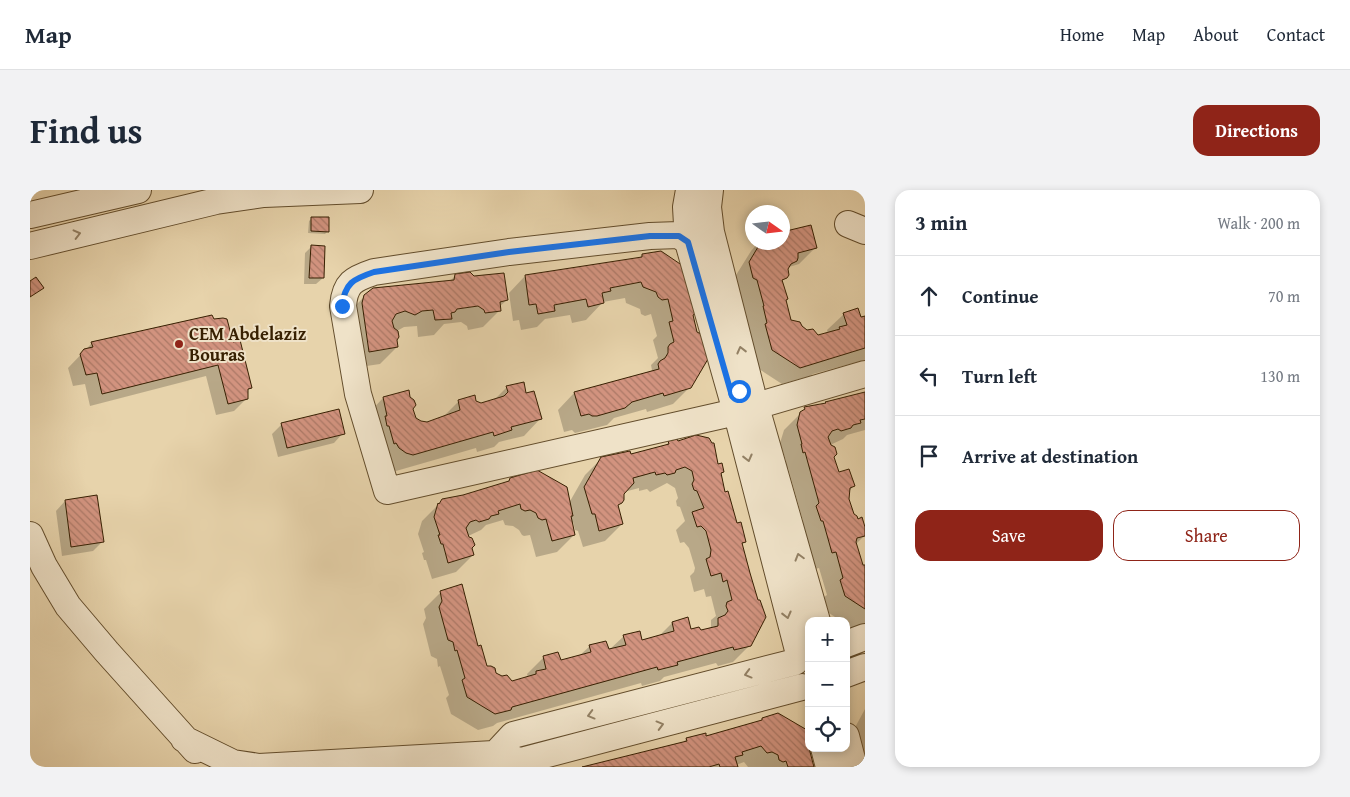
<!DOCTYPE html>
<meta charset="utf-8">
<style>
:root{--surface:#fff;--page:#f2f2f3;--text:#1f2937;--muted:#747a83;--line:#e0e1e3;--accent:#8f2418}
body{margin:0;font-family:"Gentium Book Plus",serif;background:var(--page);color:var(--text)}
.controls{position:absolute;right:15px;bottom:15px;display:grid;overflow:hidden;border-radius:10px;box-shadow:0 2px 8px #0003}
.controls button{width:45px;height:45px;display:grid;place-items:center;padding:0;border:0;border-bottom:1px solid var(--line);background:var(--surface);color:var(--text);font:25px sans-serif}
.compass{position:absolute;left:715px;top:15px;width:45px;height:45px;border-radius:50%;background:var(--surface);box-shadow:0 2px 8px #0003;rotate:104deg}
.stop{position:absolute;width:15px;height:15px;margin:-11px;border:4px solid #1a73e8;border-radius:50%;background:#fff}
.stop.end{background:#1a73e8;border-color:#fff;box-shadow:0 1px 5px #0008}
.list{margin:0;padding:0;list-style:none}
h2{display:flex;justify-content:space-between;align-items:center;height:65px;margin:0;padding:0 20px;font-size:21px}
h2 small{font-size:16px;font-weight:400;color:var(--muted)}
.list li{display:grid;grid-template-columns:32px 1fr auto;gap:15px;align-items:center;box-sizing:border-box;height:80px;padding:0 20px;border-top:1px solid var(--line)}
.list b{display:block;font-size:19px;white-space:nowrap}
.list em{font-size:16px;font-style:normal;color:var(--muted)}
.actions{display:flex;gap:10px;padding:15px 20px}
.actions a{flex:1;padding:11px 0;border:1px solid var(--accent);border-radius:15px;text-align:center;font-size:18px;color:var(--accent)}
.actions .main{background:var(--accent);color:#fff}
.icon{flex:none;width:28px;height:28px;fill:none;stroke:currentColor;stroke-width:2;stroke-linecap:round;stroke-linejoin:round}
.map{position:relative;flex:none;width:835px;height:577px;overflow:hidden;border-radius:15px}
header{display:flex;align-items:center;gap:30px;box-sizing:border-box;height:70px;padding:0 25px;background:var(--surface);border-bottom:1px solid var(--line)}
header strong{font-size:24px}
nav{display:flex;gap:28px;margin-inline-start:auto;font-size:18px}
.intro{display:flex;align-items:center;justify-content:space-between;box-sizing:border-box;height:120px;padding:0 30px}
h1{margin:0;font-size:35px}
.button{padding:12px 22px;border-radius:15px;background:var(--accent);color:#fff;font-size:18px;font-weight:700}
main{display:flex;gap:30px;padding:0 30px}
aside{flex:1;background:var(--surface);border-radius:15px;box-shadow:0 2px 8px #0003}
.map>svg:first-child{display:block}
.shadow{fill:#0003}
.building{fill:url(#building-back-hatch);stroke:#372002}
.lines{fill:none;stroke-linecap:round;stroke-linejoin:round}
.minor-casing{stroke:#634d2c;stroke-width:28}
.minor{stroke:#efe2c8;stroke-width:26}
.oneway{stroke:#938165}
.route{stroke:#1a73e8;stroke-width:6}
.poi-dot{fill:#8f2418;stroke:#efe2c8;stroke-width:2}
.labels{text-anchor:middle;stroke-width:4;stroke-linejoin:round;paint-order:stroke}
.poi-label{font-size:18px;font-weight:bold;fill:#372002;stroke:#efe2c8;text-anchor:start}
</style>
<header>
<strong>Map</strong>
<nav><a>Home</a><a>Map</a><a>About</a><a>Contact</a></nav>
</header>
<div class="intro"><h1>Find us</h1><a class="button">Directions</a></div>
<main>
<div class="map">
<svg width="835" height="577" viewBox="0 0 835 577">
<defs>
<pattern id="building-back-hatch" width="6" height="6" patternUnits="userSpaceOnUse" patternTransform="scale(1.25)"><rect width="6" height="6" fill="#d2937f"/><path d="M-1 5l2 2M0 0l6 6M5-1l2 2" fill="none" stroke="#ab7866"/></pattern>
</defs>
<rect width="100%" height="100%" fill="#e7d3ab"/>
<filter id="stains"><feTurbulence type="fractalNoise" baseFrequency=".004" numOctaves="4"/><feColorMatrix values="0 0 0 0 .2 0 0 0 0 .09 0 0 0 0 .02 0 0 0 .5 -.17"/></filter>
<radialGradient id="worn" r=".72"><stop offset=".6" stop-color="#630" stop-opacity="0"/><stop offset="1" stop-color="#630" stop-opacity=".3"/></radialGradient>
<path class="shadow" d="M282,28L298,41L295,44L278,43L279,31Z
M729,52H752L786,57L769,74L759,77L757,79L756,87L751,92L760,131L788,146L798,144L797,140L814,124L830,129L835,128V170L783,184L780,186L752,194L726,177L703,90L721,61Z
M281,57L293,88L286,94H274L275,63Z
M612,65L665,123L662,126L660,197L643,214L617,222L616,219L584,228L577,235L545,243L542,240L534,242L528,220L544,203L620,182L622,180L621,175L628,168L623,150L627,146L621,124L615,126L611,124L610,119L596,113L595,108L573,112L556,130L542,133L540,125L515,129L507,137L491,140L489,130L483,131L479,103L495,86L608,69Z
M426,85L477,110L469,117L470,120L453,137L438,140L437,136L431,132L414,134L404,145L388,147L387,136L374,137L367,141L365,150L367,157L350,174L323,178L318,123L335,106L420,91Z
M62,153H202L220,198L217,201V208L204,221L186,225L176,186L60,216L55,194L43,196L38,178Z
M477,197L495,205L510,229L494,246L469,252L464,257L447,262L446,258L366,281L359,279L337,225L353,208L382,219L385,229L391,232L397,233L412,228L428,212L444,207L445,212L451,214L464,210Z
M835,203V240L817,245L813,249L798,256L808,283L823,296L817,305L823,325L835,342V345L826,354L832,377H835V438L826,440L816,434V431H811L799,423L794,407L797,405L789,378L785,379L777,348H774L770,333L773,331L758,278L756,279L754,272L756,271L750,253L754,240L775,219Z
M251,235L313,243L304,253L248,267L242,244Z
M639,252L687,275L693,282L690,285L695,304L706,335L715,352L711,355L720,455L703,472L688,476L686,473L634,487L630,491L612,496L611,493L467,533L463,536L448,540L421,524L416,508L419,505L410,476L408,477L407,469L401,466L393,434L396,428L394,419L411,402L447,458L456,478L482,492L498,488L497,484L513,468L530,472L549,466L560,456L579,460L594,446L611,452L629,446L642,433L657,429L660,440L670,442L681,437V430L686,426L681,406L676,407L674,399L664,402L660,386L664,382L665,378L659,358L654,352L650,353L646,340L655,331L650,317L647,316L646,311L648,308L645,298L637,293L620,302L617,299L609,301V298L594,302L591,312L587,316L592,334L575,351L553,357L548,341L545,340L543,332L541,333L544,345L527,362L506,367L500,345L494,346L492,345L489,340L483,336L475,335L473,330L456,335L451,340L436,347L443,365L426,382L402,389L396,370H394L392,363L394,362L388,344L392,331L413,310L434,306L477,293L481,289L539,313L555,285L572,268L600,265L635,256Z
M66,306L73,351L63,361L32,366L26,321L35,311Z
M835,519V577L822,543Z
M733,529L776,541L783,577H718L714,572L706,575V577H560L652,554L656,549L675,544L676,547L729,532Z"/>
<path class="building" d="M281,27H299V42L281,41Z
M781,35L787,58L768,63V68L767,71L761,74L758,79L759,85L757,88L752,90L758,109L756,110L761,130L770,132L772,136L777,140L783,139L788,145L810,139L809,137L817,135L813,123L828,118L831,127L835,126V158L770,178L742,160L735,134L737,133L733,116H734L727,90L723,88L719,72L731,52H752V42Z
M281,55L295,56L294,88H279Z
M631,61L659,80L667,123L663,125L667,142L671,144L678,169L661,198L634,206L633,203L602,212L595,218L567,226H562L559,224L551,226L544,202L629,179L628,174L630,171L635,168L638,163V157L640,154L644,152L639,132L643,131L638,109L632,110L628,107L626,102L613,97L611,92L580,98L581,101L572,103L574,113L558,117L556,109L524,115L525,121L508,124L506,114L499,115L495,85L612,67V64Z
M440,82L444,86L474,83L478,110L470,112L471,121L455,123L454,120L448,116L427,119L425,122L421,123L422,129L405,130L403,120L392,121L385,125L375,121L366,124L362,131L364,138L368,141L369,147L367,150L368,157L339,162L332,113L334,105L343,98L424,90L425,84Z
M6,87L14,98L0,107V91Z
M182,125L184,129L193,128L197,129L203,152L210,150L222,198L218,199V209L198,214L188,175L72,204L67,183L56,185L50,164L54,159L63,157L61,152Z
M494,192L496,203L504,201L512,229L481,237L482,240L464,246L463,242L383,265L376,263L369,258L366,253L364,254L359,236H357L355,226H357L353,207L379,200L380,207L384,210L386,215L383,219L386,228L391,231L397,232L430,220L428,210L445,205L446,211L451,213L474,206L478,202L476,196Z
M835,202V229L830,230L831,233L823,235L821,238L811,241L808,239L802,241L798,247L801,255L805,257L807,264L804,267L809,282L819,279L825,296L820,298L819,309L824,324L827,326L828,329L832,327L835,337V346L827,348L826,352L833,375H835V419L815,406L810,390L813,388L806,362L802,363L793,331H791L786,316L789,313L775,262L773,263L771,254H772L767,235L770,222L775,219L774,217L796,213L795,212Z
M309,219L315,244L257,258L251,233Z
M666,245L679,248L682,253H684L688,274L692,273L694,282L691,283L695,302L698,301L707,333L711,332L716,352L712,353L720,383L728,410H730L736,427L721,456L704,460L703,457L647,472L648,475L628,480L627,477L482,517L481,520L465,524L437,507L432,490L435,488L427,460L425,461L423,452L418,450L409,417L412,411L410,401L432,394L448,456L451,455L457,476H461L465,478L466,483L472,486L477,485L482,491L506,484V481L516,479L513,466L528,462L531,470L561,462L559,455L576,451L579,459L596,455L593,445L610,441L612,450L644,441L642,432L658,427L661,439L669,437L671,440L688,436V428L695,425L698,421L696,416L697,412L702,410L697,390L693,392L691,383L681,386L676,369L680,367L681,360L676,341L671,336L667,337L662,322L674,318L667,301L664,300L662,294L664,290L662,281L655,277L646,280L645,283L637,285L635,283L626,285L625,282L603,288L604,293L594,304V310L592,313L588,315L593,334L569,341L565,324H562L554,297L571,267L600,261L601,264L639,254L638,251L647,249L648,251Z
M507,280L537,297L543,326H541L545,345L522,351L516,329L512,330L508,328L506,323L500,320L495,321L491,319L490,314L468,321L469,324L461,326L459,329L449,332L446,330L440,332L436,338L439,347L442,348L445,355L442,358L444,365L418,373L413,354H411L408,345H410L404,327L408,313L409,314L412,309L433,305L479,291L480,288Z
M67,305L74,352L41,357L35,310Z
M748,523L777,540L779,558L784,577H758L756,571L753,572L749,570L748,565L742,562L737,563L731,556L712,562L713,565L705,567L708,577H690L689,574L679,577H552L657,551L656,548L676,543V546L732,530V528Z"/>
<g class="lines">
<defs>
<path id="minor" d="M659,0L656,17L658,52L709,232L769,464
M680,0L678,17L681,42L722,203L787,431
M0,25L108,0
M818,34L835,41
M658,52L649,45L620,46L479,62L344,82C323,89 315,93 313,116L328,204L357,301L706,222
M0,56L186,11L234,4L330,0
M726,216L835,184
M0,345L14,376L38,416L77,462L165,560
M816,454L835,447
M816,484L835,477
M816,546L824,577
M154,549L203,573L229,577L464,564L491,571L772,497
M794,558L799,577
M456,574L483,545L765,472"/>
</defs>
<use href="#minor" class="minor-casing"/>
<use href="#minor" class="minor"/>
</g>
<defs><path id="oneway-chevron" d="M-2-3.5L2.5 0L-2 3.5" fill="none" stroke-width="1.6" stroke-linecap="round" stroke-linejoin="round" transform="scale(1.25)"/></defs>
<g class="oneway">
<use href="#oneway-chevron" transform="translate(47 44) rotate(-14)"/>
<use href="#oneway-chevron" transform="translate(711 160) rotate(-104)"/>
<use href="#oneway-chevron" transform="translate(718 268) rotate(76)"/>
<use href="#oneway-chevron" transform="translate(769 367) rotate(-106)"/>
<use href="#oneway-chevron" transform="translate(757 425) rotate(76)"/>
<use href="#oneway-chevron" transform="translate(718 484) rotate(165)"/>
<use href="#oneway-chevron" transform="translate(561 525) rotate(165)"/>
<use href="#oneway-chevron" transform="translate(630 535) rotate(-15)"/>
</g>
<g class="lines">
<path class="route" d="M312,116C315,93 323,89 344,82L479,62L620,46H649L658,52L702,206L709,201"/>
</g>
<circle class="poi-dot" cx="149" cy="154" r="5"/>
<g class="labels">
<g class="poi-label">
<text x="159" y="150">CEM Abdelaziz<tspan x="159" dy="21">Bouras</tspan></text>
</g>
</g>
<rect width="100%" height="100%" filter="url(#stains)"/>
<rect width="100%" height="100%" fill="url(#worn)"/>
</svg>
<div class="controls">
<button>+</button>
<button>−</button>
<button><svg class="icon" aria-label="locate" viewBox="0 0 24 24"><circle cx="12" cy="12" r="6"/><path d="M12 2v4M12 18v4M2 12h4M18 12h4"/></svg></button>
</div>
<svg class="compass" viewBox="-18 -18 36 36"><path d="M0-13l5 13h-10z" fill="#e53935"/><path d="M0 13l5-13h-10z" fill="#747a83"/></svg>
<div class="stop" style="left:709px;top:201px"></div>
<div class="stop end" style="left:312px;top:116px"></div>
</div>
<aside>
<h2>3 min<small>Walk · 200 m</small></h2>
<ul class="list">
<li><svg class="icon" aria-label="ahead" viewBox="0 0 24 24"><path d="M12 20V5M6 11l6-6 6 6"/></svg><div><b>Continue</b></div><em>70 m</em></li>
<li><svg class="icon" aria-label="left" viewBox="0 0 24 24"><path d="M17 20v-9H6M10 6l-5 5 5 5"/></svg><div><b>Turn left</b></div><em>130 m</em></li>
<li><svg class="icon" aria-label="arrive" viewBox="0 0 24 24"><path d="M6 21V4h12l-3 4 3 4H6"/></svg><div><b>Arrive at destination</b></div></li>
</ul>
<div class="actions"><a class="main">Save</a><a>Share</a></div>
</aside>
</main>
